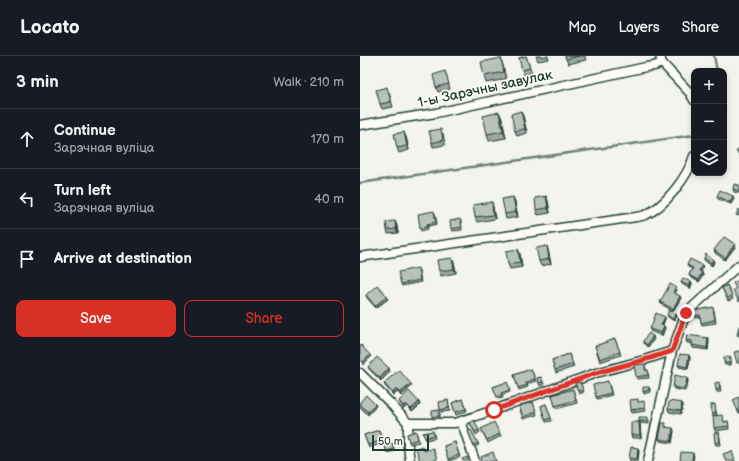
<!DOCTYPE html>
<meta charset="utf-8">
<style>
:root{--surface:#171b24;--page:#242831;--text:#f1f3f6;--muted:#9ea1a6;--line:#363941;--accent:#d93025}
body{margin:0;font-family:"Balsamiq Sans",sans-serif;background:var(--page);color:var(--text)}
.controls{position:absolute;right:12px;top:12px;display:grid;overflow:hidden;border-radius:8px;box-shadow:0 2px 6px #0003}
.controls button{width:36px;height:36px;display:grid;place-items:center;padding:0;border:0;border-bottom:1px solid var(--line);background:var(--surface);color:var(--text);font:20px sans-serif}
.scale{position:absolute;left:12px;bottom:10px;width:57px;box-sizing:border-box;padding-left:4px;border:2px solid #1f3d34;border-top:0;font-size:11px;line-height:14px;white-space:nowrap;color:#1f3d34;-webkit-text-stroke:3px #fdfcf7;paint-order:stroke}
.stop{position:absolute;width:12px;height:12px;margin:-9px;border:3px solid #d93025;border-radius:50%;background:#fff}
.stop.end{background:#d93025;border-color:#fff;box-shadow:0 1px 4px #0008}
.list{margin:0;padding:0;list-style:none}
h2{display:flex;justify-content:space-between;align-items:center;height:52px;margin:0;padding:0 16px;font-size:17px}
h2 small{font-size:13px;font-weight:400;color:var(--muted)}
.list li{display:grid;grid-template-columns:26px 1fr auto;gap:12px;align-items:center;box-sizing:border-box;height:60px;padding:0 16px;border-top:1px solid var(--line)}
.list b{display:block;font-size:15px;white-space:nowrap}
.list p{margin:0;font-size:13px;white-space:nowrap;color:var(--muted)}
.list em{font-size:13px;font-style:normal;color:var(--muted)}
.actions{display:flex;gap:8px;padding:12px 16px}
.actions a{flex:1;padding:9px 0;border:1px solid var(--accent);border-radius:8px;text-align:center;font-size:14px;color:var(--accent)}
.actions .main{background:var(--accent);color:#fff}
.icon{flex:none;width:22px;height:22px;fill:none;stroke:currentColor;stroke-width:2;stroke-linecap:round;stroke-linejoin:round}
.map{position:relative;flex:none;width:379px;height:405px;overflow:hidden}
header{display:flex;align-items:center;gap:24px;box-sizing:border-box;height:56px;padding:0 20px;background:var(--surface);border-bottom:1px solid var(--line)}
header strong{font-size:19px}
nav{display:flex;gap:22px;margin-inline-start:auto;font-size:14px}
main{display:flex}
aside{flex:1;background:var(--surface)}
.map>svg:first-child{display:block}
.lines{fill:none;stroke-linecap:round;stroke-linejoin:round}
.stream{stroke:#6e8179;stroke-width:2.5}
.minor-casing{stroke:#1f3d34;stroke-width:11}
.minor{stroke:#fdfcf7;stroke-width:8}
.wall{fill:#9fa6a1;stroke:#1f3d34}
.shaded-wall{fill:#828783;stroke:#1f3d34}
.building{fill:#b9c1bb;stroke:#1f3d34}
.route{stroke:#d93025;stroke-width:5}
.labels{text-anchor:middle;stroke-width:3.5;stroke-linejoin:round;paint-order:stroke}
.street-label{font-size:14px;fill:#1f3d34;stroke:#fdfcf7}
</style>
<header>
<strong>Locato</strong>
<nav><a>Map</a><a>Layers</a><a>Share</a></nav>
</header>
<main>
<aside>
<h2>3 min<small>Walk · 210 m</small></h2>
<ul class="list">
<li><svg class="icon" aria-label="ahead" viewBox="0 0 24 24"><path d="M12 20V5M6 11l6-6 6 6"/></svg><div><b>Continue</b><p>Зарэчная вуліца</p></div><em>170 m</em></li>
<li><svg class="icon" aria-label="left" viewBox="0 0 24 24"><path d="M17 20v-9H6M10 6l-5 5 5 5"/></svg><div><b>Turn left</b><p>Зарэчная вуліца</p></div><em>40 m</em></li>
<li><svg class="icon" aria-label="arrive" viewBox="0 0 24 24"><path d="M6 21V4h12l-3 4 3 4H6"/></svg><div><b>Arrive at destination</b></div></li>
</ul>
<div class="actions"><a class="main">Save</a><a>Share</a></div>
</aside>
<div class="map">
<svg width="379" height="405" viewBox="0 0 379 405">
<rect width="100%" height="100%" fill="#f4f4ef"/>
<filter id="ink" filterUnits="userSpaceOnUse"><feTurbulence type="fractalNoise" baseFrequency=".025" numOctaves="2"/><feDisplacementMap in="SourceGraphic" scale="8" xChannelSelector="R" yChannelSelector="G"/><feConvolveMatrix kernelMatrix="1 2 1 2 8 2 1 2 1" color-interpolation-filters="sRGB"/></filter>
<g filter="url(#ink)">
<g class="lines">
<path class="stream" d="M354,0L357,15
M364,50V55
M0,127L334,79"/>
<defs>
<path id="minor" d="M300,0L302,7L330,37L334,44
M0,69L76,57L286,11L294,10L302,7
M0,201L269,162C274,161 280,161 285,159C305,151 328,120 334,100
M0,317L31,348L48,367H95L134,354L236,317L284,304L312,295L326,257L379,209
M101,365L115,405
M48,367V391L50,405
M288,405L312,295"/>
</defs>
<use href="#minor" class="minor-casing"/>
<use href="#minor" class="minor"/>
</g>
<path class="wall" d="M166,0L172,17L164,19L159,2Z
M176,0H188L189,3L178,5Z
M205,0H225L226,4L208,8Z
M141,2L143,9L146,23L126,27L124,20Z
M85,15L90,33L78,36L76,31Z
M29,36L33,51L22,53L20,48Z
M139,56L142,63L146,82L129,85L127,78Z
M163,60L167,77L157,80L155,75Z
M83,77L85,89L73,91L72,87Z
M46,81L49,94L39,97L37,92Z
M379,129V137L374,136L373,133Z
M357,140H373L374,143L371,148L358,143Z
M153,141L155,146L158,161L146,163L145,158Z
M188,145L190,157L178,159L176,154Z
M132,146L133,151L135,163L117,166L115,161Z
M75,157L77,168L68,170V173L61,175L60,172Z
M35,165L37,170L38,177L28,178L27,174Z
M101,165L102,174L92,175L91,173Z
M375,188L376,190L365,204L355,197L354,194Z
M187,190L188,194L191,208L181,210L179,205Z
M158,193L160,198L162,211L150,213L148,208Z
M344,202L353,204L354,206L352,210L344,204Z
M94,206L96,217L81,220L79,215Z
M327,209H342L343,212L341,216H342L343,219L339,226L330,221L329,219L332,213L328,211Z
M59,214L61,226L42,230L41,228Z
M321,226H331L332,228L330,233L322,228Z
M367,229L373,243L368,245L362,232Z
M316,231L317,234L315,237L321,242L313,255L301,248L300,246Z
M6,239L28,243L16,252L7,242Z
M354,254L356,267L342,269L340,261L336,262L335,260Z
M316,258L317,260L314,265L308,261L307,259Z
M305,261V263L303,269L304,270L305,272L302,280L290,275V273Z
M348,282L349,285L348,294L333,292L332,289V287H327L326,284Z
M255,283L261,299L240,306L235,290Z
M294,283L288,291L284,288L283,285Z
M209,298L214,311L196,317L192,304Z
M329,299L330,302L328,313L319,311L318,309Z
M370,301L371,303V309H365L364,307Z
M285,310L286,314H288V316L289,322L277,323L276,321Z
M8,311L30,315L21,325L9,313Z
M171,313L176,325L167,328L168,331L159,334L154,319Z
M181,321L184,328L180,330L177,322Z
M328,324L327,331H326L325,335L314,333L313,331Z
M147,326L150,336L142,339L143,342L138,343L133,331Z
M220,326L224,336L219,338L215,327Z
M24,327L51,328L52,330L41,340L38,336L33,339L25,330Z
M249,328L252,339L237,343L236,341Z
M360,329L361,336H357L356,334Z
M289,331L290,333V336L284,338L283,336Z
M213,333L217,347L196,353L192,339Z
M103,343L107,355L96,359L92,347Z
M88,344L90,355L81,356L80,354Z
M39,345L59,346L60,349L52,356L47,350L44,353L40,347Z
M0,346L15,348L16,350L8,359L0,351Z
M173,346L177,359L163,363L159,350Z
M322,347L323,349L321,358L309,356L308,353Z
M186,348L192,365L186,366L181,350Z
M285,348L286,355L272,357L271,354Z
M355,351L357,359L353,360L352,358Z
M80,357V362L73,363L72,361Z
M363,361L364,366L368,365L369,373L355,375L354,372Z
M289,364V368L280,367L281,382H272L271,379L279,366V365Z
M110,367L119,374L120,376L116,379Z
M307,370L306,371L314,375L312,387L300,385L299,383Z
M121,373L140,378L141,380L128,387Z
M19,374L23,387L9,392L4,379Z
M56,375L59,386L50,388L47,378Z
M73,375L75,382L66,384L63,377Z
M108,375L118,387L119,389L114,391Z
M359,376L361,389H356L355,387Z
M95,386L100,401L89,405L84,390Z
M32,387L35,395L27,397L25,389Z
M279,395L278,405H270L269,402Z"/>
<path class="shaded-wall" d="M161,55L163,60L167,77L165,73Z
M139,56L142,63L146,82L143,75Z
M44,76L46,81L49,94L47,90Z
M186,140L188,145L190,157L188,152Z
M373,140L374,143L371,148L370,146Z
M153,141L155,146L158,161L156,156Z
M132,146L133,151L135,163L133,159Z
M35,165L37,170L38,177L36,173Z
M375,188L376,190L365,204V202Z
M187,190L188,194L191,208L189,203Z
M158,193L160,198L162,211L160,206Z
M92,202L94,206L96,217L94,213Z
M353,204L354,206L352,210L351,207Z
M342,209L343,212L340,217L339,215Z
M342,216L343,219L339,226L338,224Z
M331,226L332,228L330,233L329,230Z
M316,231L317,234L314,239L313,236Z
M27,240L28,243L16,252L15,250Z
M320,240L321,242L313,255V253Z
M316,258L317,260L314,265L313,263Z
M305,261V263L302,271L301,269Z
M304,270L305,272L302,280L301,277Z
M293,280L294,283L288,291L287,289Z
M348,282L349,285L348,294L347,292Z
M10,299L11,301L3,309V306Z
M329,299L330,302L328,313L327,311Z
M29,312L30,315L21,325L20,322Z
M327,322L328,324L327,331L326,329Z
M51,328L52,330L41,340L40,337Z
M37,333L38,336L33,339L32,337Z
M59,346L60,349L52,356L51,353Z
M322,347L323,349L321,358V355Z
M15,348L16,350L8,359V356Z
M46,348L47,350L44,353L43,350Z
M279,366L280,368L281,382L280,379Z
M313,372L314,375L312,387L311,385Z
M278,392L279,395L277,405V403Z
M333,397L334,400L333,405H332Z"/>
<path class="building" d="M166,0L170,12L162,14L159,2Z
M205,0H219L206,3Z
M141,2L144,16L124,20L121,6Z
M85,15L89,28L76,31L73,19Z
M27,31L31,46L20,48L16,34Z
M161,55L165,73L155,75L151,58Z
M139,56L143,75L127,78L123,60Z
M81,73L83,84L72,87L69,75Z
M44,76L47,90L37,92L34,78Z
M379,92V98L376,96Z
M374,128L379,129V135L373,133Z
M360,134L373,140L370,146L357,140Z
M186,140L188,152L176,154L175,142Z
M153,141L156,156L145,158L142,143Z
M132,146L133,159L115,161L113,149Z
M379,153V160L376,159Z
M74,155L76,166L67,168V171L60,172L58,158Z
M100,163L102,171L91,173L90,165Z
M35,165L36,173L27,174L26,166Z
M364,181L375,188L365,202L354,194Z
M187,190L189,203L179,205L176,192Z
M158,193L160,206L148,208L146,195Z
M346,198L353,204L351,207L344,202Z
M92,202L94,213L79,215L77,204Z
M330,203L342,209L339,215L342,216L338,224L329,219L333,212L327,209Z
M58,212L60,224L41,228L38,216Z
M323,222L331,226L329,230L321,226Z
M379,224V246L373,234L376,232L373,227Z
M310,228L316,231L313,236L320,240L313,253L300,246Z
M17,229L27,240L15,250L6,239Z
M367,229L372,240L367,242L362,232Z
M353,251L355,264L341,267L340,259L335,260L334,255Z
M309,254L316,258L313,263L307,259Z
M296,257L305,261L301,269L304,270L301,277L290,273Z
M379,270V280L377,279Z
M289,277L293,280L287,289L283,285Z
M327,279L348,282L347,292L332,289V285L326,284Z
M255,283L260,296L240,303L235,290Z
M1,289L10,299L3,306L0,303V290Z
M379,295V307H377L374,296Z
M209,298L213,308L195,314L192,304Z
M320,298L329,299L327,311L318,309Z
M17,301L29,312L20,322L8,311Z
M364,301H370V307H364Z
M285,308V314H288V319L276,321L274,309Z
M171,313L175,323L166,326L167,329L158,332L154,319Z
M39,314L51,328L40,337L37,333L32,337L24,327Z
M315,319L327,322L326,329H325L324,333L313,331Z
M181,321L183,326L179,327L177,322Z
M248,325L251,337L236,341L233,329Z
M147,326L150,334L141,337L142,339L137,341L133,331Z
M220,326L223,334L218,335L215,327Z
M359,326L360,333L356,334L355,327Z
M283,331H289V334L283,336Z
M213,333L216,344L195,350L192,339Z
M49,335L59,346L51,353L46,348L43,350L39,345Z
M6,339L15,348L8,356L0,349V346Z
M379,341V358L373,344Z
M103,343L106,353L95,356L92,347Z
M278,343V346L284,345L285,352L271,354L270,344Z
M88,344L89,352L80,354L79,346Z
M309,345L322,347L321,355L308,353Z
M173,346L176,356L163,361L159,350Z
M186,348L191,362L185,364L181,350Z
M355,348L356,357L352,358L351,349Z
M79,354V360L72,361V355Z
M362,359L364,366L368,365L369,370L354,372L353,360Z
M279,361H288V365H279Z
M114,364L119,374L115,376L110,367Z
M134,366L140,378L127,384L121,373Z
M271,366H279L280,379H271Z
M302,367H306L305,371L313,372L311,385L299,383Z
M19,374L22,384L8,389L4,379Z
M111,374L118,387L113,389L108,375Z
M56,375L58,383L49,386L47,378Z
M73,375L74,379L65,382L63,377Z
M359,376L360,386L355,387L354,377Z
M95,386L99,399L88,403L84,390Z
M32,387L34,393L26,395L25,389Z
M62,390L64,395L73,392L77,403L71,405H60L56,392Z
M271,391L278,392L277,403L269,402Z
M372,395L375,405H366L363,398Z
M133,396L136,405H122L121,401Z
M321,396L333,397L332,405H320Z
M107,401L108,405H103L102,403Z"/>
</g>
<g class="lines" filter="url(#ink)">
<path class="route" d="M134,354L236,317L284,304L312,295L326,257"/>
</g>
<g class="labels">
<g class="street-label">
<text transform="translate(125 32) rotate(-12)" y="5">1-ы Зарэчны завулак</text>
</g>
</g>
</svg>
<div class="controls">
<button>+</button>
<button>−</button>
<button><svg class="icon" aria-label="layers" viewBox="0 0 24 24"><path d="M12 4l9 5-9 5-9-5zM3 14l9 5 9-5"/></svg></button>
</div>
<div class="scale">50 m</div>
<div class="stop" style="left:134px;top:354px"></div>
<div class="stop end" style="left:326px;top:257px"></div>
</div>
</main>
